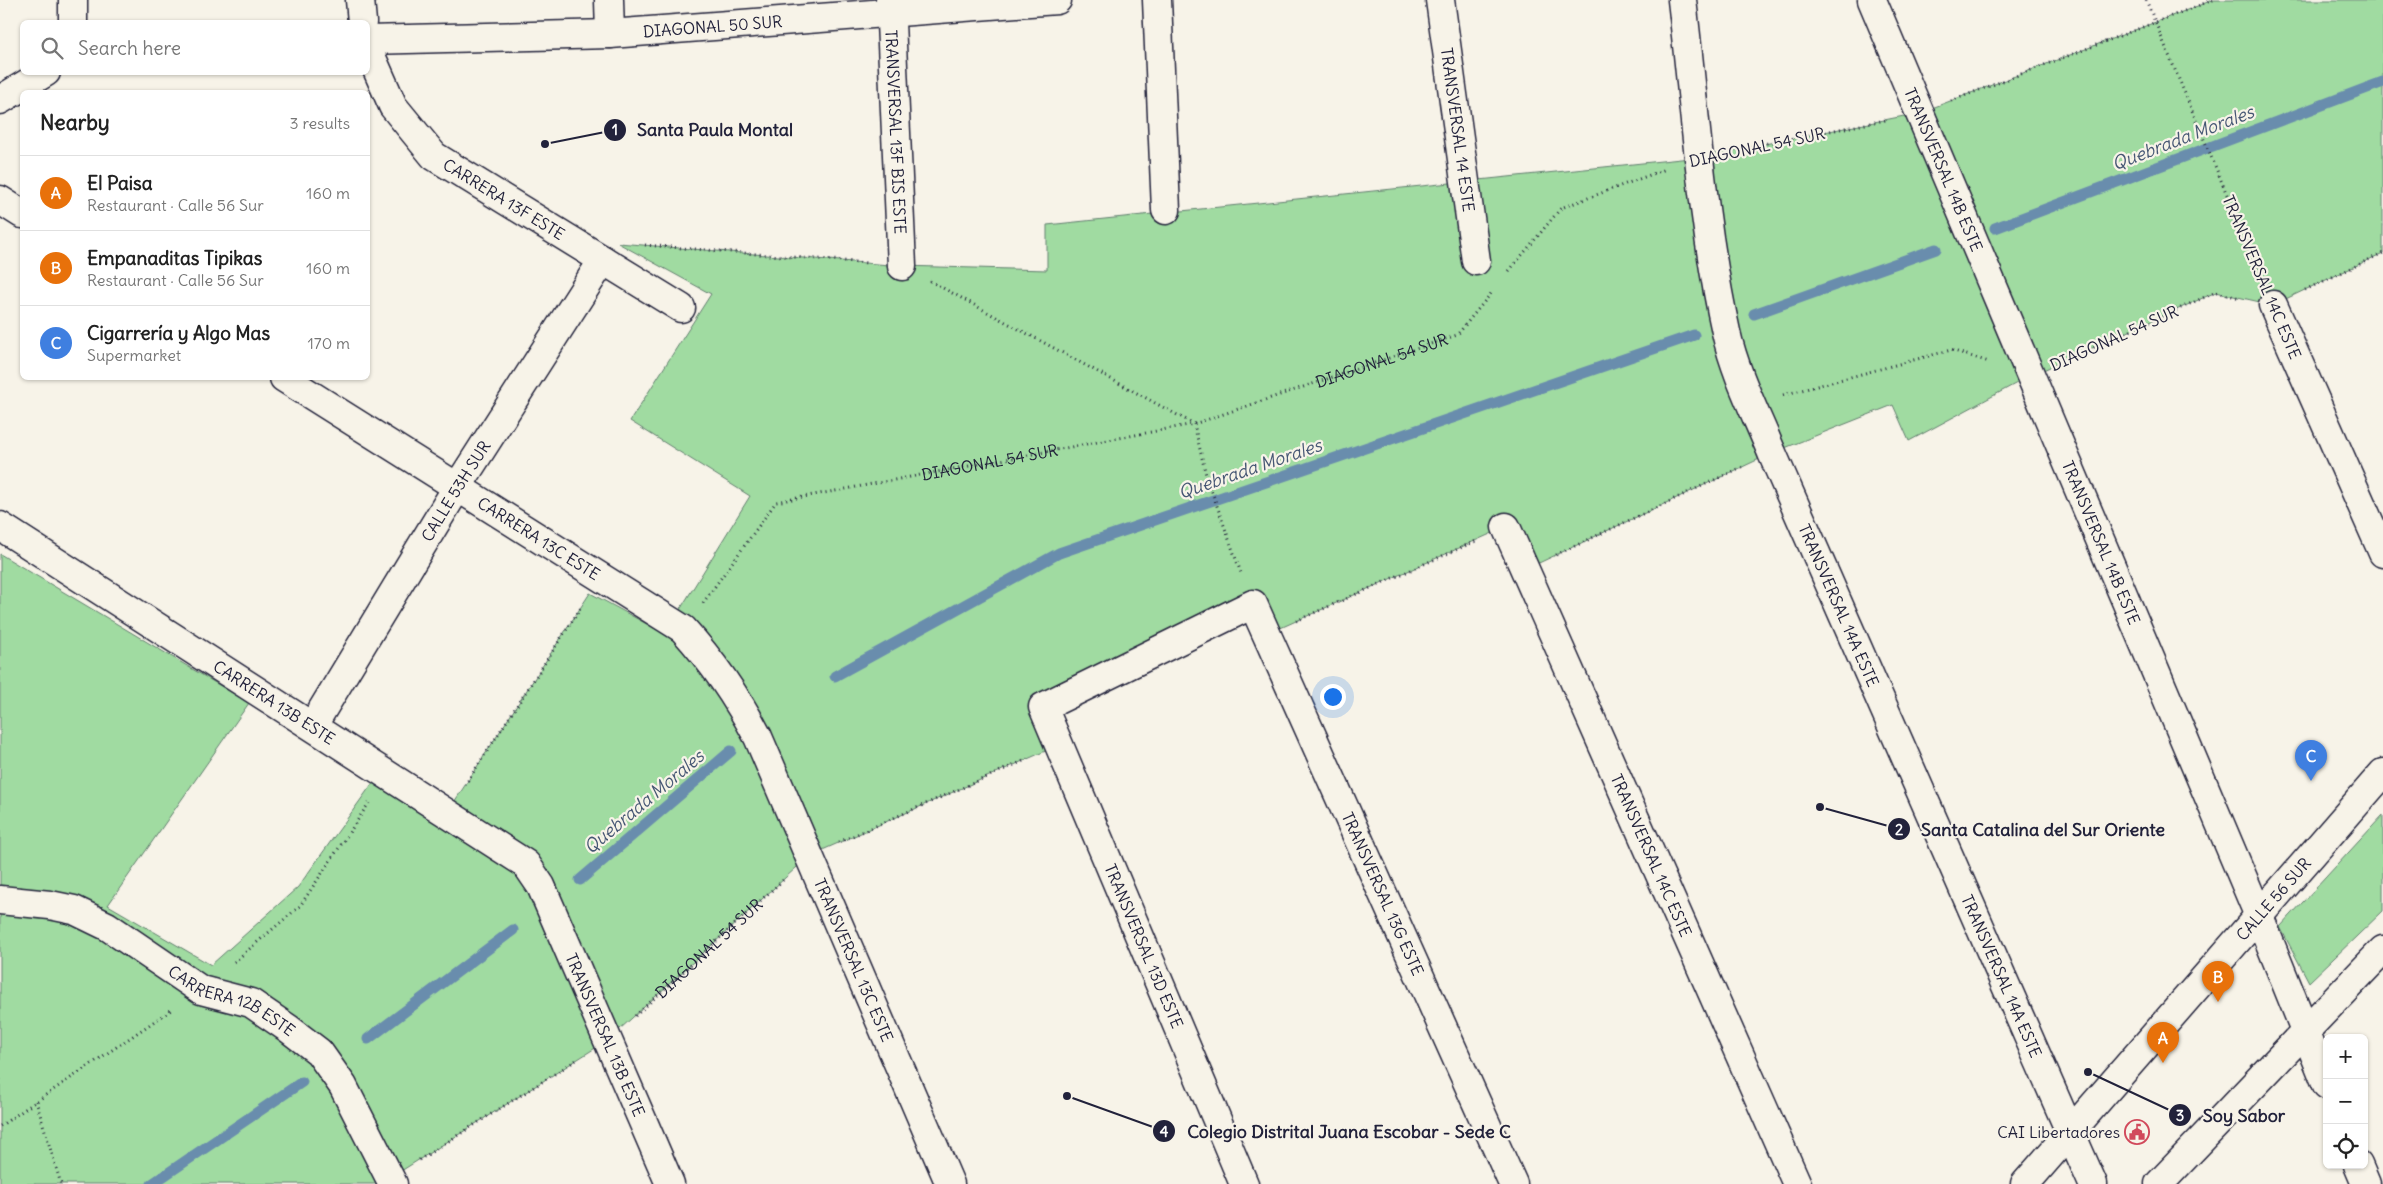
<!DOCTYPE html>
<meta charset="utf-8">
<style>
:root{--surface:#fff;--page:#f6f6f6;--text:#222;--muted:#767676;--line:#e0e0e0;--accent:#1a73e8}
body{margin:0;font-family:Delius,sans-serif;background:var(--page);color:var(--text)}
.controls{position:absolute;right:15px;bottom:15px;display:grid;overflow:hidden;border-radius:8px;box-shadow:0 1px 4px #0004}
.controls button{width:45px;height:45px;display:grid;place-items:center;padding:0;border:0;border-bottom:1px solid var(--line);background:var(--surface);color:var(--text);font:25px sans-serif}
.you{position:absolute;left:1332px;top:696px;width:18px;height:18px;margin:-12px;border:4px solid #fff;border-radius:50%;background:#1a73e8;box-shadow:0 0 0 8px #1a73e833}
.badge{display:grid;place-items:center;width:32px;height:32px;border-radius:50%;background:var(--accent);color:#fff;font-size:16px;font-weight:700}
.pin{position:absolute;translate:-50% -41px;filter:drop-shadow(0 1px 2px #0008)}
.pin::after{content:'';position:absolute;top:26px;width:18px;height:15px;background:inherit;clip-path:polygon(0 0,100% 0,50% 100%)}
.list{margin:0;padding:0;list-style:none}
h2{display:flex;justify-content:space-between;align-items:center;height:65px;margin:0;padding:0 20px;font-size:21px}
h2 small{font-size:16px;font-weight:400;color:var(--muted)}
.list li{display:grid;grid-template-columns:32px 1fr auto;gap:15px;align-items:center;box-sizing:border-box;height:75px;padding:0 20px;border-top:1px solid var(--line)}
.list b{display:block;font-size:19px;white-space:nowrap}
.list p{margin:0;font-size:16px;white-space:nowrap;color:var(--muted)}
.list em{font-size:16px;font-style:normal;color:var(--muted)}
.icon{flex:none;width:28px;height:28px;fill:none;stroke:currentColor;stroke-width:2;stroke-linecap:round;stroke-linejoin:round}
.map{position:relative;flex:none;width:2383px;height:1184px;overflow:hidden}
.search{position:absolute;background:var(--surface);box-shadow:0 1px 4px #0004;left:20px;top:20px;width:350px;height:55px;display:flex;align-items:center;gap:12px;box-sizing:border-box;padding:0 18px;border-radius:8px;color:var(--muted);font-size:19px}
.panel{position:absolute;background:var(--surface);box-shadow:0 1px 4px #0004;left:20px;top:90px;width:350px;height:290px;border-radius:8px}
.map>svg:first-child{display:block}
.green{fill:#a0dba1;stroke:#617e6e}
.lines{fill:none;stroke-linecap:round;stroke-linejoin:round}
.stream{stroke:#698dad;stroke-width:11}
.minor-casing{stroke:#22223b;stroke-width:31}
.path{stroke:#22223b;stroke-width:3;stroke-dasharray:1 4;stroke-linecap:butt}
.minor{stroke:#f7f3e8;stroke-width:28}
.labels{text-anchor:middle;stroke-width:4.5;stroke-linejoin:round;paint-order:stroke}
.street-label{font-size:16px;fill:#22223b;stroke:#f7f3e8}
.poi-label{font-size:16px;fill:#22223b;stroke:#f7f3e8;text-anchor:end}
.water-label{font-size:18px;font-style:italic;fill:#465774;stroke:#f7f3e8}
.leader{fill:none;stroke:#22223b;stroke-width:2}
.callout-dot{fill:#22223b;stroke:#f7f3e8;stroke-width:2}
.mark-label{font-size:15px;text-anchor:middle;font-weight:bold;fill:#fff}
.callout-label{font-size:18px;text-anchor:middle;font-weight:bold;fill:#22223b;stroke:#f7f3e8;stroke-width:4.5;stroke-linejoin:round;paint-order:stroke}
</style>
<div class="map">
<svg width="2383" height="1184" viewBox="0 0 2383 1184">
<rect width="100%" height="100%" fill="#f7f3e8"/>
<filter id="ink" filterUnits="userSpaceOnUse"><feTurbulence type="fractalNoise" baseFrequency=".02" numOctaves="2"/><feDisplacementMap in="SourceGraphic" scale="10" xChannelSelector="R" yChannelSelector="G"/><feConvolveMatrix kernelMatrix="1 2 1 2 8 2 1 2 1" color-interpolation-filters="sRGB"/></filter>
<g filter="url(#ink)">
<path class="green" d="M2213,0H2383V253L2273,305L2216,292L2030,376L1909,441L1893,405L1772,453L1524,570L1506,527L1267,634L1253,604L1044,707L1059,745L809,856L608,1040L390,1178L374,1184H0V554L249,703L108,905L211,965L298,887L382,770L447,813L590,593L665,634L750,496L630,421L711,294L618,243L902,266L1047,270V225L1700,157L1919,113Z
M2383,815V911L2309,982L2280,927Z"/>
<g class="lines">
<path class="stream" d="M1995,228L2383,82
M1754,314L1936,249
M835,676L1059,553L1694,335
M580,880L731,751
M368,1039L513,930
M152,1184L302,1082"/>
<defs>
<g id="minor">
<path d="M73,0V22"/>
<path d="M360,0L362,22"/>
<path d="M609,0L610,34"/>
<path id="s3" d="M890,0L902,266"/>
<path d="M1157,0L1166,210"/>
<path id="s4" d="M1440,0L1476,261"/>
<path id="s5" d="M1682,0C1695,110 1702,223 1726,332C1735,373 1756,414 1772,453L2093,1184"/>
<path id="s6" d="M1872,0L2259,916L2327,1085"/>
<path id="s7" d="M368,40L610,34L1057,0"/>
<path id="s8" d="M368,49L393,106L434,156L681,308"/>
<path d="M0,100L46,72"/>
<path d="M0,200L22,214"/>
<path d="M2273,305L2383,553"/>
<path id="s9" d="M284,378L683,629C713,662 737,697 758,737L950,1184"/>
<path id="s10" d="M0,526L526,864L541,886L670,1184"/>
<path id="s11" d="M1506,527L1797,1184"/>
<path id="s12" d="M313,725L458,486L603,260"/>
<path id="s13" d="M0,900L50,905L74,910L107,926L201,990L251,1003L289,1029L319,1052L343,1086L393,1184"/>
<path d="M2358,1165L2366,1184"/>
<path id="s14" d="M1244,1184L1043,707L1253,604L1513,1184"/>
<path id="s15" d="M2025,1184L2383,773"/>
<path d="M2159,1184L2383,950"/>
</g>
</defs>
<use href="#minor" class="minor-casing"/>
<g class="path">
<path d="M2146,0L2260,274"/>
<path d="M1951,101L2213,0"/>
<path d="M1732,150L1886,120"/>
<path d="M645,245L868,263"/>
<path d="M1509,271L1561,208L1666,169"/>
<path d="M930,281L1194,424L1206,475L1241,573"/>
<path d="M2305,290L2383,253"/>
<path d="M2062,362L2216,292L2240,298"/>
<path d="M1783,395L1951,350L1989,362"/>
<path d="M1556,555L1742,467"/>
<path id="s1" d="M703,603L776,502L1194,424L1457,335L1493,291"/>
<path d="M1296,621L1476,541"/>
<path d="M465,785L582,606"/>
<path d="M839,842L1028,759"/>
<path d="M234,962L300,906L369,803"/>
<path id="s2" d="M635,1016L783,880"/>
<path d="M36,1101L61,1184"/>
<path d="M0,1126L171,1010"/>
<path d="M419,1160L578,1059"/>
</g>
<use href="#minor" class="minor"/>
</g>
</g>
<defs>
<symbol id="civic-ring" viewBox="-11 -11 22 22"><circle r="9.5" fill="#f7f3e8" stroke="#d1495b" stroke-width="1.5"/><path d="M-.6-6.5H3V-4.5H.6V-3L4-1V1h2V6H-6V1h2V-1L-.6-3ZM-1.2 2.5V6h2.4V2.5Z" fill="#d1495b"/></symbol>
</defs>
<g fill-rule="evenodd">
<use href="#civic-ring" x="2123" y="1118" width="28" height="28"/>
</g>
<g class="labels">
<g class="street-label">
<text dy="6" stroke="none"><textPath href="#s7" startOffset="345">DIAGONAL 50 SUR</textPath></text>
<text dy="6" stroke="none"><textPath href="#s4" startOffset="131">TRANSVERSAL 14 ESTE</textPath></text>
<text dy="6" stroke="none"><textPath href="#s3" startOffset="132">TRANSVERSAL 13F BIS ESTE</textPath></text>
<text transform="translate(1757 147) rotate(-12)" y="6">DIAGONAL 54 SUR</text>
<text dy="6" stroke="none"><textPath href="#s6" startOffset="184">TRANSVERSAL 14B ESTE</textPath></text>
<text dy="6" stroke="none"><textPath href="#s8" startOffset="209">CARRERA 13F ESTE</textPath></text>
<text transform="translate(2262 277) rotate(67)" y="6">TRANSVERSAL 14C ESTE</text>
<text transform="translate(2114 338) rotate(-24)" y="6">DIAGONAL 54 SUR</text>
<text dy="6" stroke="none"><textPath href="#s1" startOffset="748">DIAGONAL 54 SUR</textPath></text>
<text dy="6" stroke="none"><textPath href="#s1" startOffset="342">DIAGONAL 54 SUR</textPath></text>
<text dy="6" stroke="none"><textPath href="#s12" startOffset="274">CALLE 53H SUR</textPath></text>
<text dy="6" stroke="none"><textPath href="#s9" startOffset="301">CARRERA 13C ESTE</textPath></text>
<text dy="6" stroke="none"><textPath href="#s6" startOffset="589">TRANSVERSAL 14B ESTE</textPath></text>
<text dy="6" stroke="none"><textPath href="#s5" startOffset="631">TRANSVERSAL 14A ESTE</textPath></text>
<text dy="6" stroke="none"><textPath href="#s10" startOffset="326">CARRERA 13B ESTE</textPath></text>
<text dy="6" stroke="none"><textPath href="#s11" startOffset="359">TRANSVERSAL 14C ESTE</textPath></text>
<text dy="6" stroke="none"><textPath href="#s14" startOffset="1069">TRANSVERSAL 13G ESTE</textPath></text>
<text dy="6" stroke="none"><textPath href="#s15" startOffset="378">CALLE 56 SUR</textPath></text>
<text transform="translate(1144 946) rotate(67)" y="6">TRANSVERSAL 13D ESTE</text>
<text dy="6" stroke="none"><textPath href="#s2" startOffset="100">DIAGONAL 54 SUR</textPath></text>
<text dy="6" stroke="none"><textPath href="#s9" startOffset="846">TRANSVERSAL 13C ESTE</textPath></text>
<text dy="6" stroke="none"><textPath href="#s5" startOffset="1036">TRANSVERSAL 14A ESTE</textPath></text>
<text dy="6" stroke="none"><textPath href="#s13" startOffset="258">CARRERA 12B ESTE</textPath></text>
<text dy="6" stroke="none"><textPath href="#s10" startOffset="814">TRANSVERSAL 13B ESTE</textPath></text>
</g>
<g class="poi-label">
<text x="2120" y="1138">CAI Libertadores</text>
</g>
<g class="water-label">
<text transform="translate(2183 138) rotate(-21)" y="6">Quebrada Morales</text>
<text transform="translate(1250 469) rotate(-19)" y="6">Quebrada Morales</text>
<text transform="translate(644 802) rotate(-40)" y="6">Quebrada Morales</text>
</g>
</g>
<path class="leader" d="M545 144L615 130M1820 807L1899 829M2088 1072L2180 1115M1067 1096L1164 1131"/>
<g class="callout-dot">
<circle cx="545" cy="144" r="5"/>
<circle cx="1820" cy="807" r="5"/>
<circle cx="2088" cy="1072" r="5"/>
<circle cx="1067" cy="1096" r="5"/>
<circle cx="615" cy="130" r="12"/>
<circle cx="1899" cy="829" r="12"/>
<circle cx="2180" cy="1115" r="12"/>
<circle cx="1164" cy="1131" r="12"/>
</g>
<g class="mark-label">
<text x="615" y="135">1</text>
<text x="1899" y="835">2</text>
<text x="2180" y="1121">3</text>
<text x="1164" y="1137">4</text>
</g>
<g class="callout-label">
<text x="715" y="136">Santa Paula Montal</text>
<text x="2043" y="836">Santa Catalina del Sur Oriente</text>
<text x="2244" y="1122">Soy Sabor</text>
<text x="1349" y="1138">Colegio Distrital Juana Escobar - Sede C</text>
</g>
</svg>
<div class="controls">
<button>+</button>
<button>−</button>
<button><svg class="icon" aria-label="locate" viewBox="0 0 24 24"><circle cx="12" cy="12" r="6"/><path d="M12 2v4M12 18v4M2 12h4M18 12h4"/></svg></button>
</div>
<div class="you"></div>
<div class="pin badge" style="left:2163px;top:1063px;background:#e8710a">A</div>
<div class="pin badge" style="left:2218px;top:1002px;background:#e8710a">B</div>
<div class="pin badge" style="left:2311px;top:781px;background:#3f7fe0">C</div>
<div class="search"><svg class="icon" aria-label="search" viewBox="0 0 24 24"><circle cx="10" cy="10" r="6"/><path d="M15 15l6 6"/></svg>Search here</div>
<section class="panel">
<h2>Nearby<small>3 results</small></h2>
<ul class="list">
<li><span class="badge" style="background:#e8710a">A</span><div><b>El Paisa</b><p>Restaurant · Calle 56 Sur</p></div><em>160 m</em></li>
<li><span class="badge" style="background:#e8710a">B</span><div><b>Empanaditas Tipikas</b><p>Restaurant · Calle 56 Sur</p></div><em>160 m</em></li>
<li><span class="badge" style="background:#3f7fe0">C</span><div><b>Cigarrería y Algo Mas</b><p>Supermarket</p></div><em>170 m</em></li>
</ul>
</section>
</div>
